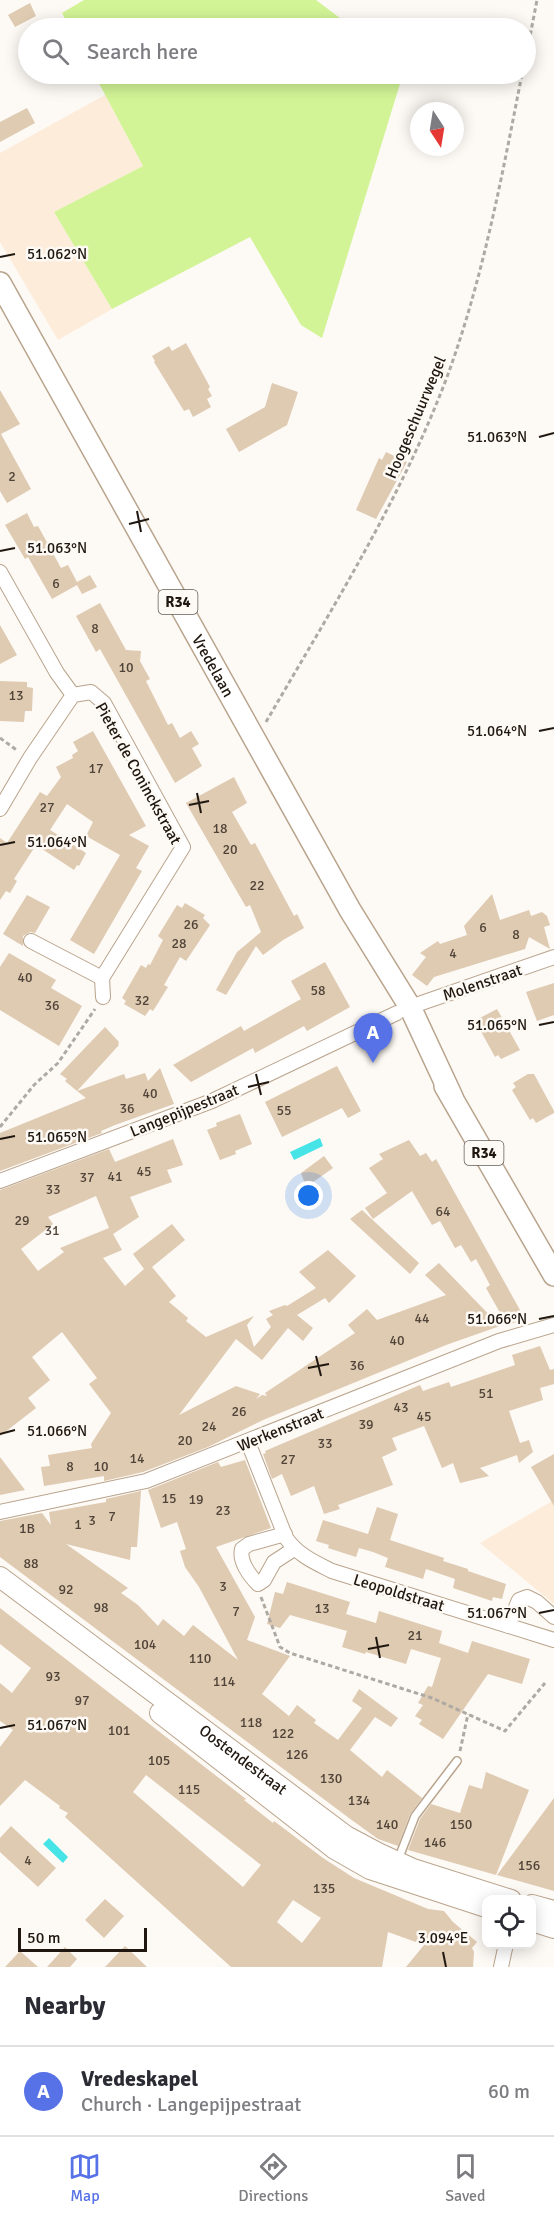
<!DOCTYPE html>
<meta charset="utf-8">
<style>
:root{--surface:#fff;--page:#f2f2f3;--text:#2b2b33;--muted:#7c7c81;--line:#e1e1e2;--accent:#5771e7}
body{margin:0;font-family:Signika,sans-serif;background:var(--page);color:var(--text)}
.controls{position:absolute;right:18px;bottom:18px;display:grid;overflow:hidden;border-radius:12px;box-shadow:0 3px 15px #0003}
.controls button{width:54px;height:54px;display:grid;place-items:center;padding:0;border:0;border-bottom:2px solid var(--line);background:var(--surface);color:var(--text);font:30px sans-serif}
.compass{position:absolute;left:410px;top:102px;width:54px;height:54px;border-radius:50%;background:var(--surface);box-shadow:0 3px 15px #0003;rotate:168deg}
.scale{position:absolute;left:18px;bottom:15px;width:129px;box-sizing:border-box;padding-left:6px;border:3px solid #201810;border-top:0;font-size:16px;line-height:21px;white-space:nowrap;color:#201810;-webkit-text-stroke:4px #fdf9f4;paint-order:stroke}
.you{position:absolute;left:309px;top:1196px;width:21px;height:21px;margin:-15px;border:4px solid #fff;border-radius:50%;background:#1a73e8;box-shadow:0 0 0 9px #1a73e833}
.badge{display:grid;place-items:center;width:39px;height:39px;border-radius:50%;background:var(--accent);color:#fff;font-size:20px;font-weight:700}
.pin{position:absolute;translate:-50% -50px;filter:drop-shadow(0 2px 3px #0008)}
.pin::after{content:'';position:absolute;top:32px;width:21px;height:18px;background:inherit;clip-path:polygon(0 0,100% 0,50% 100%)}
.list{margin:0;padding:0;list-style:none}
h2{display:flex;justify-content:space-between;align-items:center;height:78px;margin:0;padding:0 24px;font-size:26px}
h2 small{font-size:20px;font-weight:400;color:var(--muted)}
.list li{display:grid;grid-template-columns:39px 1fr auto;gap:18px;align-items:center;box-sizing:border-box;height:90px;padding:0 24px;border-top:2px solid var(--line)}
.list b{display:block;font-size:22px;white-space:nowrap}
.list p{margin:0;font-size:20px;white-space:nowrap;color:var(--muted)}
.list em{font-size:20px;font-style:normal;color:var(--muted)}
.icon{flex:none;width:33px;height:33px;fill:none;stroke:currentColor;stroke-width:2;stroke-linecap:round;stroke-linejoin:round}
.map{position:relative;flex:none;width:554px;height:1967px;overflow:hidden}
.search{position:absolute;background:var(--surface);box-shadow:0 3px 15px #0003;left:18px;right:18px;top:18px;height:66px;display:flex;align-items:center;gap:15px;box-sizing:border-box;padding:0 21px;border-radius:33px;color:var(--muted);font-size:22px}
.sheet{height:168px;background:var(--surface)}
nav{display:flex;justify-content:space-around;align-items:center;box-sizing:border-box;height:84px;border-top:2px solid var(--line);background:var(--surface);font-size:16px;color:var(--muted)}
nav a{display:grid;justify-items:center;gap:3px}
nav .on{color:var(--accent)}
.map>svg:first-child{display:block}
.commercial{fill:#feecdb}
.green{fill:#d2f496}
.water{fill:#47e4e7}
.building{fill:#dfcab2;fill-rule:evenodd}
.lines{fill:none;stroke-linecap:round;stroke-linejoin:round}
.lane-casing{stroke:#b9a48d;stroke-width:10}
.street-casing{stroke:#b9a48d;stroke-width:16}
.secondary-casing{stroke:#b9a48d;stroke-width:22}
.primary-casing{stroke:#b9a48d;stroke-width:24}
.path{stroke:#afa9a3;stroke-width:3;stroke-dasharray:4.5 3;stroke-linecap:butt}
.lane{stroke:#fff;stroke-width:7}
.street{stroke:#fff;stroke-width:14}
.secondary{stroke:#fff;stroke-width:20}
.primary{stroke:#fff;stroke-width:21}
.ticks{fill:none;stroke:#201810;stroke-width:2}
.labels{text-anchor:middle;stroke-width:5;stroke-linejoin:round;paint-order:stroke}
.number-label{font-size:14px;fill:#504438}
.shield{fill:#fdf9f4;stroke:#625c54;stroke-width:1.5}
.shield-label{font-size:15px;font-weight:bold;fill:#201810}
.street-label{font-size:16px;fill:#201810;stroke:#fdf9f4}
.ticks-label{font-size:15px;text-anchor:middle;fill:#201810;stroke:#fdf9f4;stroke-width:5;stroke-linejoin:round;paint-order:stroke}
</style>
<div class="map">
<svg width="554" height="1967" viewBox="0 0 554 1967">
<rect width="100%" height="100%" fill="#fdf9f4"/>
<path class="commercial" d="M105,95L143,166L54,212L112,309L58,340L0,242V153Z
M554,1500V1604L480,1543Z"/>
<path class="green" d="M84,0H316L353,28H70L62,13Z
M94,74H403L322,338L301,325L250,237L112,309L54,212L143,166Z"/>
<path class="water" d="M320,1138L323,1146L294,1160L290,1152Z
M49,1838L68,1857L63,1863L43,1844Z"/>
<path class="building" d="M30,3L36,16L15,27L8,15Z
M27,108L35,123L0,142V122Z
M186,343L210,387L208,389L212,396L207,399L211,407L193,417L189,409L184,411L154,362L155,361L152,356L169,346L172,351Z
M272,383L298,392L287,425L239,452L226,429L265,407Z
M0,390L20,424L1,434L31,489L7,503L0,491Z
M386,452L407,462L376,519L356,510L379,458L382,460Z
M27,513L34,527L38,526L61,568L68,565L77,582L90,575L97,587L82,594L77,585L52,599L28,557L25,559L5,525Z
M100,603L126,650L141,651L140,661L150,679L146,681L168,725L172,723L180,738L191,731L199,744L192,748L202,766L175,783L100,649L96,652L76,616Z
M0,625L17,655L0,664Z
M0,681L27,682V687L33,688L32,711H25L24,722L0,721Z
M93,731L146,826L129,835L149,846L136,868L142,871L94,954L70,940L120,855L86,836L93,822L67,804L50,830L86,853L79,866L77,865L74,870L36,845L14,879L17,881L10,893L6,891L0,900V838L7,843L40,792L47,796L61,777L56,767L73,758L72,755L78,751L73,742Z
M234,777L247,803L232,812L251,845L255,843L294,916L297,914L304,928L283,940L263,955L256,946L226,995L216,990L237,952L261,932L250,905L246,907L186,803Z
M492,894L500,920L529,910L531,916L542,912L547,916L550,925L544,927L550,949L529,937L525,949L434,977L427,986L412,975L426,957L420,953L438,941L440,944L467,935L464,926Z
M27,895L50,907L35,933L30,932L23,936V946L3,934Z
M185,903L205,915L203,918L210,925L186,961L180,957L164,985L168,987L153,1011L150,1009L145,1016L124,1004L126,1001L122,998L141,965L146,968L148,964L150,965L163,940L158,936L177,905L182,908Z
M9,953L56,980L51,988L82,1006L59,1046L0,1010V967Z
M325,962L350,1007L307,1031L304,1026L255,1053L253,1048L191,1082L173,1065L241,1026L244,1031L301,999L291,981Z
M554,983V1015L537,1021L526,992Z
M497,1009L520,1050L501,1059L498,1055L495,1057L478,1026L481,1024L478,1019Z
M105,1027L119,1042L118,1044L119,1045L77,1091L65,1081L67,1079L60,1074Z
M337,1066L361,1111L348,1118L342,1108L282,1137L265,1102Z
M160,1068L174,1104L115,1125L101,1131L102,1133L0,1171V1133L86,1098L77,1091L124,1074L126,1079L145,1073L148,1081Z
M528,1074H534L554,1111V1113L536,1123L533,1118L530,1120L512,1090L516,1087L513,1083Z
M240,1114L252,1144L235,1151L236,1154L220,1160L207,1130L217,1126L216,1123Z
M173,1139L183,1165L167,1170L172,1182L130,1197L139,1217L113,1234L122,1250L103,1258L125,1286L144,1269L133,1254L172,1224L185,1240L152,1267L176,1296L169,1302L188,1318L186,1321L206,1337L254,1316L247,1325L254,1347L271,1327L266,1319L273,1315L269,1311L285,1305L287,1306L316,1288L299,1272L328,1250L356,1276L329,1303L325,1298L297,1315L313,1328L303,1341L288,1328L262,1360L236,1339L179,1415L236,1386L260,1394L256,1399L262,1395L267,1396L265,1393L355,1333L348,1325L367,1309L377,1320L446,1295L425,1275L439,1263L500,1326L446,1345L263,1420L208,1447L143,1472L104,1481V1476L44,1486L41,1467L50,1466L48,1455L92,1448L91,1444L111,1413L89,1384L97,1378L62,1332L32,1357L50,1380L28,1398L36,1408L0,1436V1190L109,1149L115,1162ZM96,1196L109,1228L60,1248L64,1252L38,1271L21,1249L53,1224L48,1217Z
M409,1140L420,1156L426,1153L432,1162L436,1159L525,1319L507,1325L486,1288L490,1285L476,1259L471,1262L461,1245L455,1248L440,1221L432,1225L412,1191L373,1219L365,1208L387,1193L369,1168L383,1159L379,1154Z
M324,1156L333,1168L306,1187L301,1173Z
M362,1210L419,1263L410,1274L350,1219Z
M540,1346L550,1370L554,1369V1384L540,1388L543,1400L509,1411L520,1443L529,1440L533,1452L519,1463L517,1455L480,1468L489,1476L460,1483L453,1463L442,1468L424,1426L392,1438L397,1450L382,1457L393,1485L338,1505L340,1509L324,1514L314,1486L291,1496L282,1474L272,1479L263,1454L266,1453L265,1451L420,1385L423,1391L449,1382L451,1387L515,1365L512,1355Z
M554,1454V1506L531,1467Z
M0,1457L25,1490L0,1495Z
M245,1460L271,1528L216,1547L255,1617L247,1640L290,1656L262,1694L289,1716L297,1705L316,1720L314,1723L338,1740L362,1708L352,1701L359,1689L398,1718L391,1727L375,1717L350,1750L382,1777L387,1770L422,1798L410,1814L398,1846L378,1839L349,1818L0,1557V1521L42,1513L51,1525L49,1512L106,1502V1499L141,1491L137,1547H131L130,1560L66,1544L128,1588L121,1593L138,1605L158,1626L163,1619L184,1636L193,1625L238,1660L199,1587L185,1567L180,1551L186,1549L177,1522L161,1528L148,1490L218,1462L221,1467Z
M377,1507L398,1514L390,1540L444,1558L443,1561L468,1569V1571L506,1584L502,1599L493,1597L492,1601L453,1588L455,1579L426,1569L423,1579L385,1567L388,1558L373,1552L359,1548L356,1557L328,1548L329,1545L316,1541L323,1520L368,1534Z
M287,1582L350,1602L346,1614L376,1623L379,1611L442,1631L439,1643L468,1653L472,1641L530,1659L522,1684L488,1674L443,1739L419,1724L422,1720L415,1716L423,1705L418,1703L428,1686L432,1687L441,1658L411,1649L406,1664L366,1652L365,1654L342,1647L347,1631L290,1615L280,1628L267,1624L275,1592L283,1594Z
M0,1608L246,1799L244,1800L273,1823L274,1821L323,1858L354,1878L428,1909L444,1911L453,1922L477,1942L472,1948L474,1952L473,1967H406L424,1945L388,1932L382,1967H231L65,1817L68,1813L59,1808L60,1806L25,1780L0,1806V1747L13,1730L0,1721V1683L12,1693L31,1668L0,1644ZM146,1775L261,1865L243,1887L133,1792ZM293,1900L321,1918L302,1943L277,1922Z
M486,1772L529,1790L496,1875L408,1850L420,1819L431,1804L460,1813L469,1785L482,1789Z
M554,1798V1891L497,1875Z
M11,1826L56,1868L38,1887L0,1852V1838Z
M105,1899L124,1916L104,1938L85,1920Z
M125,1946L147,1967H105Z
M65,1947L77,1959L70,1967H47Z
M20,1951L38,1967H5Z"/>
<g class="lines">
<defs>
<path id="lane" d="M398,1860L415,1816L457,1761"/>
<path id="street" d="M0,572L57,673L73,695
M0,809L30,758L73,695L91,692L104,703L183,847L102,978L103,997
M31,941L102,978
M410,1007L554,957
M0,1181L212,1101L397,1013
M248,1442L286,1538C298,1555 314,1562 332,1571L554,1640
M0,1512L146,1481L499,1341L554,1325
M285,1534L249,1544L242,1549C239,1561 249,1575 258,1584L264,1580L274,1562L294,1549
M508,1626L519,1600L527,1597L537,1602L554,1617
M501,1967L506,1944"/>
<g id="secondary">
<path id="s1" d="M0,1577L346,1836L378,1853L413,1869L511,1900"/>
<path d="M160,1713L335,1849L370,1869L486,1907"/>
<path d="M532,1905L554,1911"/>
<path d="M532,1921L554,1928"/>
</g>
<g id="primary">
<path id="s2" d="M0,283L350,910L410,1007L452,1097"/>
<path d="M445,1086L554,1275"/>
</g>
</defs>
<use href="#lane" class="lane-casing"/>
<use href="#street" class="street-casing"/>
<use href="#secondary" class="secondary-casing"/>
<use href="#primary" class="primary-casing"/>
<path class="path" d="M526,57L537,0
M266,722C331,610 401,499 447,377C483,279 502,176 522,74
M0,738L18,751
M0,1127L34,1085L58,1063L95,1009
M261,1597L280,1647L290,1653L432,1698L505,1731L545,1683
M460,1751L468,1714"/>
<use href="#lane" class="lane"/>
<use href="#street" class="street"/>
<use href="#secondary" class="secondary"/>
<use href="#primary" class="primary"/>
</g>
<path class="ticks" d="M0,257L15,254M539,437L554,433M137,511L141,532M129,524L149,519M0,551L15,548M539,731L554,728M197,793L201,813M189,805L209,801M0,845L15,842M539,1025L554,1022M256,1074L261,1095M248,1087L269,1082M0,1139L15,1136M539,1319L554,1316M316,1356L321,1376M308,1368L329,1364M0,1434L15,1430M539,1613L554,1610M376,1637L380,1658M368,1649L389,1645M0,1728L15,1725M443,1952L446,1967"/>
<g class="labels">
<g class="number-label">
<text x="12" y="481">2</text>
<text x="56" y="588">6</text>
<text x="95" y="633">8</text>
<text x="126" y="672">10</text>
<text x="16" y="700">13</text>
<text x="96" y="773">17</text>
<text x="47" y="812">27</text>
<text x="220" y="833">18</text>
<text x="230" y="854">20</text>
<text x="257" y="890">22</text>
<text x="191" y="929">26</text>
<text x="483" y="932">6</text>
<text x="516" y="939">8</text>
<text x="179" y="948">28</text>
<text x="453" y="958">4</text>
<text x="25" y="982">40</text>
<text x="318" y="995">58</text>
<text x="142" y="1005">32</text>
<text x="52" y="1010">36</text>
<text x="150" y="1098">40</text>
<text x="127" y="1113">36</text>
<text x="284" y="1115">55</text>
<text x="144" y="1176">45</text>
<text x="115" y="1181">41</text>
<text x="87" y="1182">37</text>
<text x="53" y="1194">33</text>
<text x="443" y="1216">64</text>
<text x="22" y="1225">29</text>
<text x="52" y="1235">31</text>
<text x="422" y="1323">44</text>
<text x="397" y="1345">40</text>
<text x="357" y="1370">36</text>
<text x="486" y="1398">51</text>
<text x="401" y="1412">43</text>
<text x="239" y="1416">26</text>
<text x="424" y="1421">45</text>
<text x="366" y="1429">39</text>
<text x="209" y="1431">24</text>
<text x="185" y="1445">20</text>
<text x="325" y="1448">33</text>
<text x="137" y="1463">14</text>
<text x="288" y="1464">27</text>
<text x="70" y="1471">8</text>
<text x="101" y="1471">10</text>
<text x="169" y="1503">15</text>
<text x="196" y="1504">19</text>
<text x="223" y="1515">23</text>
<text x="112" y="1521">7</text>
<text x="92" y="1525">3</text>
<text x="78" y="1529">1</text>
<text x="27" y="1533">1B</text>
<text x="31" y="1568">88</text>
<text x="223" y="1591">3</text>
<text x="66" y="1594">92</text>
<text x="101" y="1612">98</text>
<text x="322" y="1613">13</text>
<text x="236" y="1616">7</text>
<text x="415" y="1640">21</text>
<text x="145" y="1649">104</text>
<text x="200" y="1663">110</text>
<text x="53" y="1681">93</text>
<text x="224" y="1686">114</text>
<text x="82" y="1705">97</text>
<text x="251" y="1727">118</text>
<text x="119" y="1735">101</text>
<text x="283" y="1738">122</text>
<text x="297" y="1759">126</text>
<text x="159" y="1765">105</text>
<text x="331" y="1783">130</text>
<text x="189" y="1794">115</text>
<text x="359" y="1805">134</text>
<text x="387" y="1829">140</text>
<text x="461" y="1829">150</text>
<text x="435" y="1847">146</text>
<text x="28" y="1865">4</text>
<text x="529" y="1870">156</text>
<text x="324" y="1893">135</text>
</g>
<g class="shield">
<rect x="158.5" y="590" width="39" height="24" rx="4.5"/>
<rect x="464.5" y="1141" width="39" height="24" rx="4.5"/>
</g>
<g class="shield-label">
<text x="178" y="607">R34</text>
<text x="484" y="1158">R34</text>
</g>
<g class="street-label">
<text transform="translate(415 417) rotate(-67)" y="6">Hoogeschuurwegel</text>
<text dy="6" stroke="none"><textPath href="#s2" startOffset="438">Vredelaan</textPath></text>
<text transform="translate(139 773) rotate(61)" y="6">Pieter de Coninckstraat</text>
<text transform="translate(482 982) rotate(-19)" y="6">Molenstraat</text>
<text transform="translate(184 1110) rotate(-22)" y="6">Langepijpestraat</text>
<text transform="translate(280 1429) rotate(-22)" y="6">Werkenstraat</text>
<text transform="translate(399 1592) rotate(17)" y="6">Leopoldstraat</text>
<text dy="6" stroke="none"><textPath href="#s1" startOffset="304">Oostendestraat</textPath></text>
</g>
</g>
<g class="ticks-label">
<text x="57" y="259">51.062°N</text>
<text x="497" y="442">51.063°N</text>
<text x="57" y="553">51.063°N</text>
<text x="497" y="736">51.064°N</text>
<text x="57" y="847">51.064°N</text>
<text x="497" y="1030">51.065°N</text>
<text x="57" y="1142">51.065°N</text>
<text x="497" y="1324">51.066°N</text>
<text x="57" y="1436">51.066°N</text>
<text x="497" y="1618">51.067°N</text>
<text x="57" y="1730">51.067°N</text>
<text x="443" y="1943">3.094°E</text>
</g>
</svg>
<div class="controls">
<button><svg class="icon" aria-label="locate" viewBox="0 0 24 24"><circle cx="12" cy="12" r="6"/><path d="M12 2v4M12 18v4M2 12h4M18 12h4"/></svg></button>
</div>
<svg class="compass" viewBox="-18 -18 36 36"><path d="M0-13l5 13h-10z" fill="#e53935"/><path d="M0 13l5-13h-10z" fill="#7c7c81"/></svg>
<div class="scale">50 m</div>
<div class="you"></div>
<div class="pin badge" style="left:373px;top:1063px">A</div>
<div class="search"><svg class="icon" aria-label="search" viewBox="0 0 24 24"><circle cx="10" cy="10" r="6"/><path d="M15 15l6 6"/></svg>Search here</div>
</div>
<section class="sheet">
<h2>Nearby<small></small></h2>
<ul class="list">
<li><span class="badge">A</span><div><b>Vredeskapel</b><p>Church · Langepijpestraat</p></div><em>60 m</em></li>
</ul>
</section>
<nav>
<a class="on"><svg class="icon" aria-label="map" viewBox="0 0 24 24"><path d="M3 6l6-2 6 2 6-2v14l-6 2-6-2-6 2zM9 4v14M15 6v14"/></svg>Map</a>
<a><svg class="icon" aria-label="directions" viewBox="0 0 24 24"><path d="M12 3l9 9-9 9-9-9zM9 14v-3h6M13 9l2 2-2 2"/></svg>Directions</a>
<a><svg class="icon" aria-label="saved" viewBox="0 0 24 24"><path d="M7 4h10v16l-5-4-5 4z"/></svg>Saved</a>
</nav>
